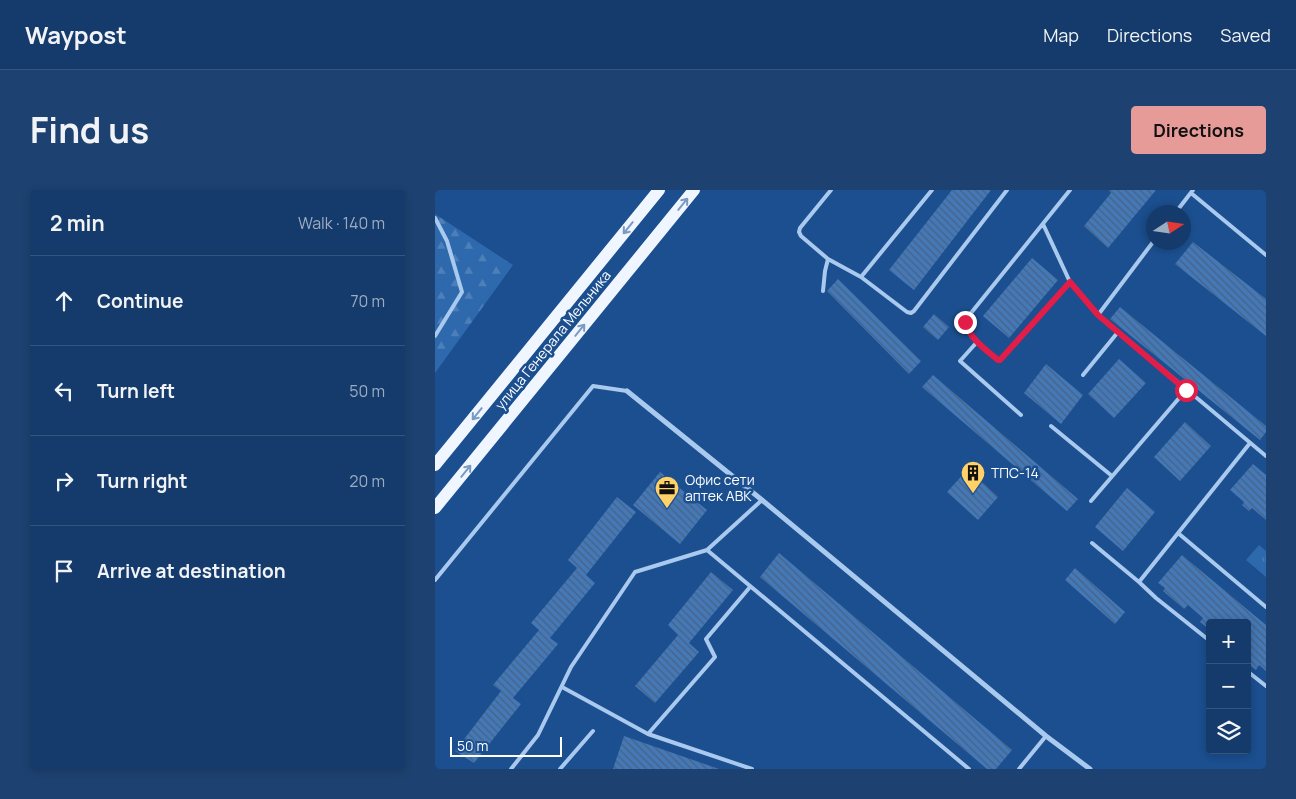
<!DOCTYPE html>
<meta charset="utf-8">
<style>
:root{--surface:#143b6b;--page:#1d4271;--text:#f1f3f6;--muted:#9dadc1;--line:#33557e;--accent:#e69b98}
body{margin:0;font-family:Manrope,sans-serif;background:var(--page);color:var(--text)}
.controls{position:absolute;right:15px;bottom:15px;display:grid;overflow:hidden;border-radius:5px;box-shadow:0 2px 8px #0003}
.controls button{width:45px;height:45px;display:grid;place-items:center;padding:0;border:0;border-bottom:1px solid var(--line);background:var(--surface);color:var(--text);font:25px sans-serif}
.compass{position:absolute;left:711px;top:15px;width:45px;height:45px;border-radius:50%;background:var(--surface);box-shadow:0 2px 8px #0003;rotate:78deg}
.scale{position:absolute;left:15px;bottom:12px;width:112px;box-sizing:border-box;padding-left:5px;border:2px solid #fff;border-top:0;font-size:14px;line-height:18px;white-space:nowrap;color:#fff;-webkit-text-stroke:4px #1b4f8f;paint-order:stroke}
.stop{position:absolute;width:15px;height:15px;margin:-11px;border:4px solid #e11d48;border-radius:50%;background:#fff}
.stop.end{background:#e11d48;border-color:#fff;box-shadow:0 1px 5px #0008}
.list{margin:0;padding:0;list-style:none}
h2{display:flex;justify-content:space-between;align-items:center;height:65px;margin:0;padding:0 20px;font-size:21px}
h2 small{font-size:16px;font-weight:400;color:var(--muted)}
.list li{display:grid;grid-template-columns:32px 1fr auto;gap:15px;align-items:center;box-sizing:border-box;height:90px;padding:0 20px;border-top:1px solid var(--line)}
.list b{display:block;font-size:19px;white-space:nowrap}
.list em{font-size:16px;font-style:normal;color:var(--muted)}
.icon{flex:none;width:28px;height:28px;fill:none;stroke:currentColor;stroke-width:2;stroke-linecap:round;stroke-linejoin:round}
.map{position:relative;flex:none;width:831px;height:579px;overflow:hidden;border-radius:5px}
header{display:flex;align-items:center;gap:30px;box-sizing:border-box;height:70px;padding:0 25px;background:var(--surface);border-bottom:1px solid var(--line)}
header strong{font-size:24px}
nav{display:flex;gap:28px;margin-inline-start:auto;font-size:18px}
.intro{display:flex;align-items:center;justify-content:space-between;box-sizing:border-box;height:120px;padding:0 30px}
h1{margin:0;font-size:35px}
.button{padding:12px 22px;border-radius:5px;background:var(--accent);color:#111;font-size:18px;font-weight:700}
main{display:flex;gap:30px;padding:0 30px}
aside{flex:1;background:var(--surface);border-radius:5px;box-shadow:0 2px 8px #0003}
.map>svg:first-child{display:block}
.grass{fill:url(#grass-tufts)}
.forest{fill:url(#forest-firs)}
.building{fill:url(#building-back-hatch)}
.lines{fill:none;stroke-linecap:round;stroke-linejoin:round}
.lane{stroke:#a9c9ee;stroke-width:4}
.street{stroke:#a9c9ee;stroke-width:5}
.primary{stroke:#f0f6ff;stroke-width:12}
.oneway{stroke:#7b9ac1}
.route{stroke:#e11d48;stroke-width:6}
.labels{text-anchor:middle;stroke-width:5;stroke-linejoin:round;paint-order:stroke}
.street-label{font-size:14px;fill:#fff;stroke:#1b4f8f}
.poi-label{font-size:14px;fill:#fff;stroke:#1b4f8f;text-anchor:start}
</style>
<header>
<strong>Waypost</strong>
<nav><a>Map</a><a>Directions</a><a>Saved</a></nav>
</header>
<div class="intro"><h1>Find us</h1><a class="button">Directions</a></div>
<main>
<aside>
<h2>2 min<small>Walk · 140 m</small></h2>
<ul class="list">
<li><svg class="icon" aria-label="ahead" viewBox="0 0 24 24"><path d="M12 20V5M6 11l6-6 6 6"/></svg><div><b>Continue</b></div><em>70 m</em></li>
<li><svg class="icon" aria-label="left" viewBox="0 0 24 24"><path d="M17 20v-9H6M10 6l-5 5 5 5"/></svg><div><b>Turn left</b></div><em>50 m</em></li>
<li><svg class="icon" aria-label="right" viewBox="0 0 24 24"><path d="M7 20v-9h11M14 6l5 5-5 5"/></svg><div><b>Turn right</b></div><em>20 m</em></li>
<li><svg class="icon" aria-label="arrive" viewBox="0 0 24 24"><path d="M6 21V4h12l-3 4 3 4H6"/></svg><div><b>Arrive at destination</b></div></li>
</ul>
</aside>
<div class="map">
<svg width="831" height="579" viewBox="0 0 831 579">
<defs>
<pattern id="grass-tufts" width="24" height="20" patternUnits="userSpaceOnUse" patternTransform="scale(1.25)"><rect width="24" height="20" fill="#2e69ad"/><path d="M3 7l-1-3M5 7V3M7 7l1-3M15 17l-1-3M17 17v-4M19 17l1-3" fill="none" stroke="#4d80b9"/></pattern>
<pattern id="forest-firs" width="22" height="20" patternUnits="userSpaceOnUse" patternTransform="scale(1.25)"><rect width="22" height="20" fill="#2e69ad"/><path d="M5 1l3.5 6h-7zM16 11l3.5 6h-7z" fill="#4d80b9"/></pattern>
<pattern id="building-back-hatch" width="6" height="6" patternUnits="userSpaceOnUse" patternTransform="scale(1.25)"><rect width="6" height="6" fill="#4478b7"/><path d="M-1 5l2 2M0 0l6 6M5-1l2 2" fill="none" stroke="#486282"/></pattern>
</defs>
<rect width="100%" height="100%" fill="#1b4f8f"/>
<path class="grass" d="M824,355L831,361V387L811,370Z"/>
<path class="forest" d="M0,24L78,75L0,183Z"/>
<path class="building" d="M517,0H556L479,100L454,80Z
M674,0H721L673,58L649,36L676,3Z
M758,52L831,109V146L740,74Z
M597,68L623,90L574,148L548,126Z
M403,89L486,171L474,184L392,101Z
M685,117L831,236V242L825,250L675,129Z
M499,124L514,137L503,150L488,137Z
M684,169L711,193L679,228L653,204Z
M611,174L648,205L626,234L589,203Z
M498,185L643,309L632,321L487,197Z
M750,232L776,256L745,291L719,267Z
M818,274L831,285V330L817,318L814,321L807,315L809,312L795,300Z
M533,279L563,307L543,330L512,302Z
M225,282L272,320L245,354L198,315Z
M692,298L720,322L688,361L660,337Z
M182,307L201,322L151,385L160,393L115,448L123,454L78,508L86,514L39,573L20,561L66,501L58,495L104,440L96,433L142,378L133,370Z
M344,363L577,560L561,579H552L325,387Z
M747,365L831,435V481L824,475L821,480L812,473V433H775V440L765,432L768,428L753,415L749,419L728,401L730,398L723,393Z
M640,378L690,422L680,434L630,390Z
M276,382L298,400L254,453L264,462L220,513L200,496L243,445L233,435Z
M189,546L284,579H178Z"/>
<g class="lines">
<path class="lane" d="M497,0L426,87L472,122L476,123L479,121L572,0
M635,0L532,128L530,132C534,148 551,159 563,170H565L635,92
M756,3L831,65
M741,22L758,0
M0,28L12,51L27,102L0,146
M608,34L635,92L663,125L831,266
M393,69L426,87
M388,101L390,81L393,69L366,46L364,42L365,38L396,0
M663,125L718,52
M542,152L525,171L586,225
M648,185L683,142
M616,236L677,286
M656,311L751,200
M743,343L831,417
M657,353L704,392
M272,360L534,579
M0,390L158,196L192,201
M775,451L721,408L704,392L815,253
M812,481L831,496
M127,497L213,544L317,579
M213,544L280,467L271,449L315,397
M76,579L103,545L136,477L200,382L272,360L327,310
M125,579L158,541
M584,579L611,546"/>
<path class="street" d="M192,201L327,310L611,546L655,579"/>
<path class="primary" d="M0,275L224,0
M0,318L259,0"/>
</g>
<defs><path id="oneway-shaft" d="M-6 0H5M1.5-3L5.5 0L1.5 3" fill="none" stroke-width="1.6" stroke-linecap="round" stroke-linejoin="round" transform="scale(1.25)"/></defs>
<g class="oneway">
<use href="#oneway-shaft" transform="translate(248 14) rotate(-51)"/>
<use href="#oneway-shaft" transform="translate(193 38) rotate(129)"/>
<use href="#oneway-shaft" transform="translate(145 140) rotate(-51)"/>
<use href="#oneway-shaft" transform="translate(42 224) rotate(129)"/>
<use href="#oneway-shaft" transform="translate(31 281) rotate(-51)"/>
</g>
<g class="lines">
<path class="route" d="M530,132C534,148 551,160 563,170H565L635,92L663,125L751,200"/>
</g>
<defs>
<symbol id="building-pin" viewBox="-11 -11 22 30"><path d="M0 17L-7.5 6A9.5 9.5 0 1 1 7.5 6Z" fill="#ffd166" stroke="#1b4f8f"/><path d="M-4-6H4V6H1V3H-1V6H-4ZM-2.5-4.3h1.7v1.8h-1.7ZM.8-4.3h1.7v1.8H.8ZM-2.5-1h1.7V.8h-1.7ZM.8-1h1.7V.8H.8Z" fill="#111"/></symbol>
<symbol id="office-pin" viewBox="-11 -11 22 30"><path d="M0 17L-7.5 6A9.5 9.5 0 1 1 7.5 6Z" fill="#ffd166" stroke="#1b4f8f"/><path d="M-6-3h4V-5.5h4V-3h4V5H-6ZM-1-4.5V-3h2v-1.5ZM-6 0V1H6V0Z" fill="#111"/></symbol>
</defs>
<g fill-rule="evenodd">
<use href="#building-pin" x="524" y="269" width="28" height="38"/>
<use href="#office-pin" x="218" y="284" width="28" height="38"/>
</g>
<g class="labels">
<g class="street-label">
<text transform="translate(118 150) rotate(-51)" y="5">улица Генерала Мельника</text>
</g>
<g class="poi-label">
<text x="556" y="288">ТПС-14</text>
<text x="250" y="295">Офис сети<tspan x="250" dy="16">аптек АВК</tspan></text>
</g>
</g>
</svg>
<div class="controls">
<button>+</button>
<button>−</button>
<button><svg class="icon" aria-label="layers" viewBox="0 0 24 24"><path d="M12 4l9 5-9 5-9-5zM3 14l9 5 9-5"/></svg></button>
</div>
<svg class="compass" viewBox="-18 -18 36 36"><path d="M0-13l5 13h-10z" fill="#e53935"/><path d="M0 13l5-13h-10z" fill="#9dadc1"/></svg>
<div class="scale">50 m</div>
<div class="stop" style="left:751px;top:200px"></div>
<div class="stop end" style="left:530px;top:132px"></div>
</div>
</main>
